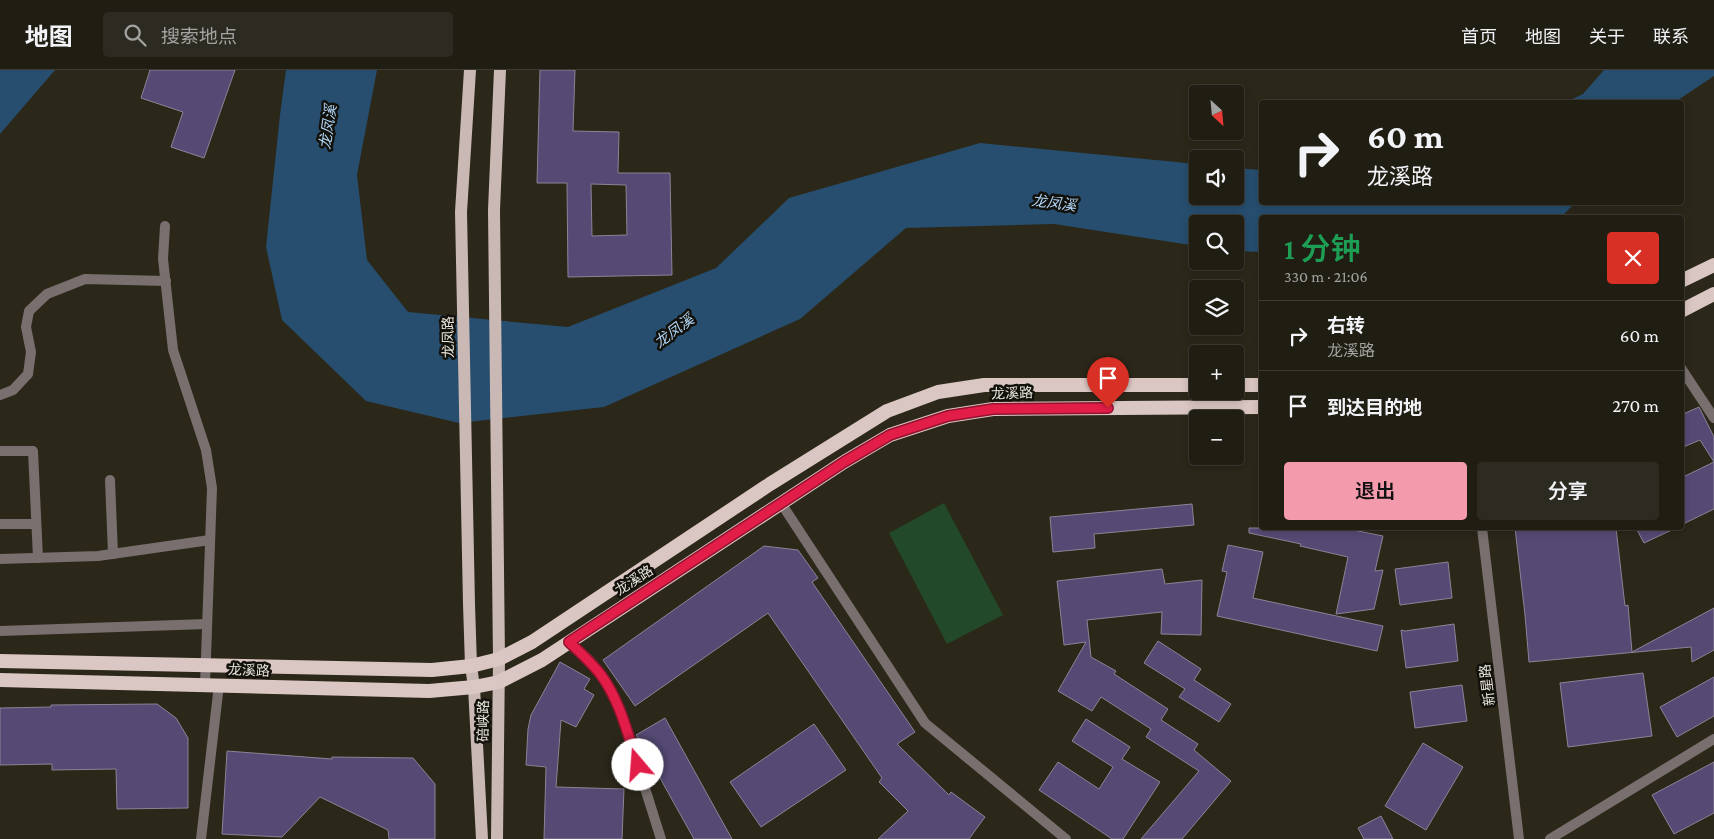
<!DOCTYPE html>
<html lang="zh">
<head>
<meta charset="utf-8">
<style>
  body { margin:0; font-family:"Crimson Pro","Noto Sans SC",serif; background:#2d2a21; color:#f1f3f6; height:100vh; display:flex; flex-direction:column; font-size:19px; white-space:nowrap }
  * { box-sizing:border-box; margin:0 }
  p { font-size:16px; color:#a2a2a0 }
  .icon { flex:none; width:28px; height:28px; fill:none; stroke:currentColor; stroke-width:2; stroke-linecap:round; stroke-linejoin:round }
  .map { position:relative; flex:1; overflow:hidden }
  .drawer { position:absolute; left:1259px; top:145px; width:425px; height:315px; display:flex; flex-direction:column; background:#201d13; border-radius:5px; box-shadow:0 2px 8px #0003,0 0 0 1px #3d3b33 }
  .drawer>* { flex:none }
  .banner { position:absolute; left:1259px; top:30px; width:425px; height:105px; border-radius:5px; box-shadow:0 2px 8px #0003,0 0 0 1px #3d3b33; background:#201d13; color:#f1f3f6; overflow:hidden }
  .needle { width:32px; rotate:154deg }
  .fabs { position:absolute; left:1189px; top:15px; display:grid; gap:10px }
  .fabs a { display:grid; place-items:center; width:55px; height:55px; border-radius:5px; background:#201d13; box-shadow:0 2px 8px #0003,0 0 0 1px #3d3b33; font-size:25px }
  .pin { position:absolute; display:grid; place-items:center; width:42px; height:42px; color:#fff; margin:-51px -21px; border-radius:50% 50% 50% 0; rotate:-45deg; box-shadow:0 0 5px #0007 }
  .pin .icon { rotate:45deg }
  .me { position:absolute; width:55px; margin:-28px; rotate:342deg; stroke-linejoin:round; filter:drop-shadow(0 0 4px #0008) }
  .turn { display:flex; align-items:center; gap:18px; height:105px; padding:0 25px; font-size:22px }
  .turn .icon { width:65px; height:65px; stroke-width:2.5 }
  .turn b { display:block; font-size:35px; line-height:42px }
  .round { display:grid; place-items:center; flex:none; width:52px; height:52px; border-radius:5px; background:#2d2a21 }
  .head { display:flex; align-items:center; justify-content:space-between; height:85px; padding:0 25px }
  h1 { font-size:30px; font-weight:600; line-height:38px; color:#1e9e55 }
  .action { display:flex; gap:10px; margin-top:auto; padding:10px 25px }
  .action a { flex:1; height:58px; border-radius:5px; background:#f39aac; color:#111; font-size:20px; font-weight:600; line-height:58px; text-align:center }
  .action a+a { background:#2d2a21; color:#f1f3f6 }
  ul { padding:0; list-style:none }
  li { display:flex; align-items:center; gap:15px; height:70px; padding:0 25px; border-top:1px solid #3d3b33 }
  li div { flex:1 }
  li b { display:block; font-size:19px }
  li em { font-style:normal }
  header { display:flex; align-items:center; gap:30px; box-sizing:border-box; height:70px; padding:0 25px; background:#201d13; border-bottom:1px solid #3d3b33 }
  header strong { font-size:24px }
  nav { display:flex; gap:28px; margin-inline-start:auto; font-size:18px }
  .search { width:350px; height:45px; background:#2d2a21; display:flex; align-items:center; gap:12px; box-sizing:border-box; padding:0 18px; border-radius:5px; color:#a2a2a0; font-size:19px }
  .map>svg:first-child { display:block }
  .green { fill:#22492a }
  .water { fill:#274e6e }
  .building { fill:#564a75; stroke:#888595; fill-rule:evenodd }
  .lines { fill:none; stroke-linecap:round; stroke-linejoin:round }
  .minor { stroke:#786f6e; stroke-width:10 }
  .tertiary { stroke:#786f6e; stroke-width:10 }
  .primary { stroke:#cab8b5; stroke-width:12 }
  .trunk { stroke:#dac6c3; stroke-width:14 }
  .route-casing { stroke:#92132f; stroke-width:12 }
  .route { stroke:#e11d48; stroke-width:9 }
  .labels { text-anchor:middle; stroke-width:5; stroke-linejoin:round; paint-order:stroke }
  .street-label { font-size:14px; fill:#e8e5dc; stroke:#12100a }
  .water-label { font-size:15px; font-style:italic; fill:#b0d5f6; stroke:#12100a }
</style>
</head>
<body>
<header>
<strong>地图</strong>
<div class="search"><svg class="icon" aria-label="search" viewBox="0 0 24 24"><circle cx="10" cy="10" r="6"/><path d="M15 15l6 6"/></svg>搜索地点</div>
<nav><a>首页</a><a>地图</a><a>关于</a><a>联系</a></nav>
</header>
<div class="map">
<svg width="1714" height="769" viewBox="0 0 1714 769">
  <rect width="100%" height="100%" fill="#2b2719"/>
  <polygon class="green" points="944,433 1003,545 947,574 889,463"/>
  <g class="water">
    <polygon points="0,0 55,0 0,64"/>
    <polygon points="286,0 377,0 357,105 367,190 408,242 568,257 716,198 789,128 980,73 1197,94 1198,126 1235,126 1235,98 1261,100 1261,132 1575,133 1563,145 1553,148 1261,148 1261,182 1235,181 1235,154 1198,154 1197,176 1054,154 906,158 800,249 604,337 459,353 366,331 282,250 266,177 280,45"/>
    <polygon points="1604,0 1714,0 1714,6 1675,32 1566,32 1583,24"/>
  </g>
  <g class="building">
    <polygon points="150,0 235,0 204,88 171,77 183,42 141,28"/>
    <path d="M540,0H575L573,61L619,62L618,103H670L672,205L568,207L567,113H537ZM591,114L626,115L627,165L592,166Z"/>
    <polygon points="1699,337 1714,367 1714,439 1681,455 1681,408 1714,392 1700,370 1681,378 1681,345"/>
    <polygon points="1192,434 1194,455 1094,464 1095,478 1053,482 1050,447"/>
    <polygon points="1249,458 1343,458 1383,466 1375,501 1383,500 1374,539 1336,544 1348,487 1300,476 1301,474 1249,463"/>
    <polygon points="1515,458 1616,458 1625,536 1628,535 1632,582 1714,538 1714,580 1692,592 1691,577 1529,592 1525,545"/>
    <polygon points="1636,458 1676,458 1644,473"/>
    <polygon points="1228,475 1263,482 1253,528 1383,556 1377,581 1217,546 1227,502 1222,501"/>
    <polygon points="764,476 798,480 818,508 812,512 915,662 897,674 949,725 951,722 985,747 969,769 878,769 908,741 879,712 882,708 768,543 635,636 603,590"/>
    <polygon points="1448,492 1452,528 1400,535 1395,499"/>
    <polygon points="1162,499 1165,514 1202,510 1201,565 1161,564 1162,542 1087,550 1091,587 1116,601 1114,604 1168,639 1161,650 1198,674 1194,680 1231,711 1182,769 1141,769 1199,701 1146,667 1151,659 1101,627 1092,641 1058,621 1086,572 1064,575 1057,511"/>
    <polygon points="1454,554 1458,591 1406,598 1401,560 1405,561"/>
    <polygon points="1158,571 1201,599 1194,610 1231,634 1219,652 1179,627 1185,619 1144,593"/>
    <polygon points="560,592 590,609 584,619 594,625 576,657 561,650 556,717 624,719 622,769 544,769 546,697 526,695 528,659 531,645"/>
    <polygon points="1643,603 1652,666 1568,677 1560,613"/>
    <polygon points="1714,607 1714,646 1677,667 1660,637"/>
    <polygon points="1462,615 1467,651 1415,658 1410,622"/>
    <polygon points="157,634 176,648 188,668 188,738 117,739 116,699 52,700 52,694 0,695 0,638 51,637 51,635"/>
    <polygon points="665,648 732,769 694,769 636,665"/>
    <polygon points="1086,649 1130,677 1122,689 1160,712 1123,769 1112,769 1039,720 1058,692 1099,719 1113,697 1072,671"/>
    <polygon points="814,654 846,700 761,757 730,712"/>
    <polygon points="1423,673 1463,697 1426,760 1385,736"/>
    <polygon points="227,681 332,689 332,687 413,688 435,714 435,769 389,769 388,760 320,727 282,767 222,764"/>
    <polygon points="1714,692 1714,743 1674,764 1652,725"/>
    <polygon points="1381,746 1393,769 1364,769 1358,758"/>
  </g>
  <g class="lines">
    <g class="minor">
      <polyline points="165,156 163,189 173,280 206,380 212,418 205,615"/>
      <polyline points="1681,298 1714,348"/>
      <polyline points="0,325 13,320 28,304 31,282 26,257 29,241 47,224 85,209 166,211"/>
      <polyline points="0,381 33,381 38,488"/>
      <polyline points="110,410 113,484"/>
      <polyline points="781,433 925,653 1066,769"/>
      <polyline points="0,454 36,454"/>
      <polyline points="1482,458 1519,769"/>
      <polyline points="0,489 98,486 210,470"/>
      <polyline points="0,561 207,554"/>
      <polyline points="569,572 589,590 603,607 621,642 661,769"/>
      <polyline points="1550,769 1714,669"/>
    </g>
    <polyline class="tertiary" points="201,769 219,615"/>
    <g class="primary">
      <polyline points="470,0 461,142 469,534 471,596 474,617 482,769"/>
      <polyline points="497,769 499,589 494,140 500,0"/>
    </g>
    <g class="trunk">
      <polyline points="1681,211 1714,195"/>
      <polyline points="1681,241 1714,224"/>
      <polyline points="1235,315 1261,315"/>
      <polyline points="0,591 432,600 471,596 499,589 532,572 770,414 887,341 938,322 984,315 1198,315"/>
      <polyline points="0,610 429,621 474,617 499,612 542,590 844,392 890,365 948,346 993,339 1261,337"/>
    </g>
  </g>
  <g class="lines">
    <defs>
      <path id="route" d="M638,695C628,665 620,631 601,605C592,593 581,583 569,572L844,392L890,365L948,346L993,339L1108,338"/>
    </defs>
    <use href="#route" class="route-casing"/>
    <use href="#route" class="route"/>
  </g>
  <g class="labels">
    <g class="street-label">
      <text transform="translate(448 267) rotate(-91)" y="5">龙凤路</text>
      <text transform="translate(1012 323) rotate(-2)" y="5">龙溪路</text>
      <text transform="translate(634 510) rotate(-33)" y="5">龙溪路</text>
      <text transform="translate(249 600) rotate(2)" y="5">龙溪路</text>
      <text transform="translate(1487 615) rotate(-97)" y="5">新星路</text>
      <text transform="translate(483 651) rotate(-89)" y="5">碚峡路</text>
    </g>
    <g class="water-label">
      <text transform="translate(328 57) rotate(-82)" y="5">龙凤溪</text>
      <text transform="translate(1054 133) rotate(7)" y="5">龙凤溪</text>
      <text transform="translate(674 261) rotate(-37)" y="5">龙凤溪</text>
    </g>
  </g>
</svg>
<div class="fabs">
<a><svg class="needle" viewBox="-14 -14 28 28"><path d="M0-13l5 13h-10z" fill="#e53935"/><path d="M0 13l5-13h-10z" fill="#a2a2a0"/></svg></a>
<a><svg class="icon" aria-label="sound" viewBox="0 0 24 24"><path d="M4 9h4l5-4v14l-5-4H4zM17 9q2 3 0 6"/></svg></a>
<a><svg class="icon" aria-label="search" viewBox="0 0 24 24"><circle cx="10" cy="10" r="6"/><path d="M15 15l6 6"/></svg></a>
<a><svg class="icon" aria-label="layers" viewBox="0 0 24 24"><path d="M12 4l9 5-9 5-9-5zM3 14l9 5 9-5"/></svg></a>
<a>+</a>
<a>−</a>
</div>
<div class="pin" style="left:1108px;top:338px;background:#d93025"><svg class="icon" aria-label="arrive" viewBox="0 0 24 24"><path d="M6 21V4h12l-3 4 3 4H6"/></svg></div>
<svg class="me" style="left:638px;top:695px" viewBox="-20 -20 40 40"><circle r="19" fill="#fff"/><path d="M0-13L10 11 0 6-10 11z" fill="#e11d48"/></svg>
<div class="banner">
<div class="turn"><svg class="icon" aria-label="right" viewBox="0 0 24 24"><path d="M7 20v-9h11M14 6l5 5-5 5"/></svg><div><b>60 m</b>龙溪路</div></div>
</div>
<section class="drawer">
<div class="head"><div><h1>1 分钟</h1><p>330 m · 21:06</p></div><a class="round" style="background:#d93025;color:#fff"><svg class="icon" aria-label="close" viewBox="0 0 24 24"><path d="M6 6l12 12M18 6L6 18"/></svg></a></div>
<ul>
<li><svg class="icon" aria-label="right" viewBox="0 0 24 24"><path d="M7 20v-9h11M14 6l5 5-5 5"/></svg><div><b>右转</b><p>龙溪路</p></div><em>60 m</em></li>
<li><svg class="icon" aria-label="arrive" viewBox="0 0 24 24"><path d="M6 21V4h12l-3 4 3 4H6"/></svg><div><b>到达目的地</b></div><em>270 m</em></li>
</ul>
<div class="action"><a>退出</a><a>分享</a></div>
</section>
</div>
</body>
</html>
